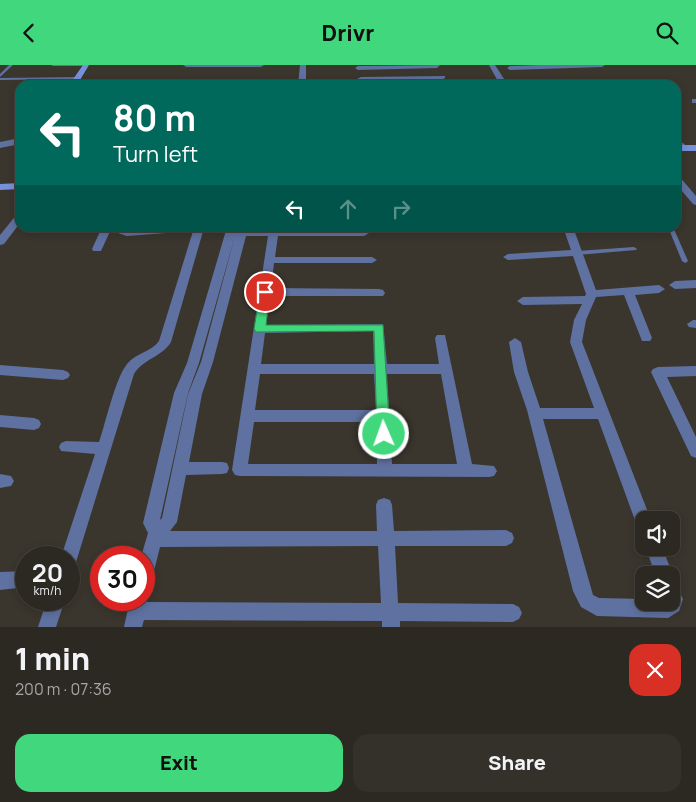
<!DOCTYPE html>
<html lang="en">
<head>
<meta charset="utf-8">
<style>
  body { margin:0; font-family:Manrope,sans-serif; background:#34302a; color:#f1f3f6; height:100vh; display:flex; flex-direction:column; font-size:19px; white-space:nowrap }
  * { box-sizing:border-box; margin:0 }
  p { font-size:16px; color:#a6a6a5 }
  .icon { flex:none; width:28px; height:28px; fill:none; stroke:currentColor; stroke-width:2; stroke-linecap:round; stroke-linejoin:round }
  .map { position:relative; height:562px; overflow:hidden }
  .drawer { display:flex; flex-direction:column; background:#2c2822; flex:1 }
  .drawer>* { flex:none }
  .banner { position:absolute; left:15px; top:15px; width:666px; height:152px; border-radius:15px; box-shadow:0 2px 8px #0003,0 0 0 1px #484440; background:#00695c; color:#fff; overflow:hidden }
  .buttons { position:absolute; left:635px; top:446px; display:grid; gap:10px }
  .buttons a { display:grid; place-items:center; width:45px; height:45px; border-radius:10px; background:#2c2822; box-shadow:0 2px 8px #0003,0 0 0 1px #484440; font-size:25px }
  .speed { position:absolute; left:15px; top:481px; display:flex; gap:10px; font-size:25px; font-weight:700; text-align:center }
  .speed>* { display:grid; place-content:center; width:65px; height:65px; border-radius:50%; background:#2c2822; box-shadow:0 2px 8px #0003,0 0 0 1px #484440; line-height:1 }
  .speed small { font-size:12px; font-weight:400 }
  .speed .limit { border:8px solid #d22; background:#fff; color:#111 }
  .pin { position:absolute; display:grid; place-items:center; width:42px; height:42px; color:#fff; margin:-21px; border:2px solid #fff; border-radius:50%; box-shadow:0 1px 5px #0007 }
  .me { position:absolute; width:55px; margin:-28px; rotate:358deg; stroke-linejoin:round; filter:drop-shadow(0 0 4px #0008) }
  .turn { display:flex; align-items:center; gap:18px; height:105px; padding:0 15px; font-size:22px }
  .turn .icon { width:65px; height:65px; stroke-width:2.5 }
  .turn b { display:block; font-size:35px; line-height:42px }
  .lanes { display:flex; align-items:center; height:48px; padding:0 15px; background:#0003; justify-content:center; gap:25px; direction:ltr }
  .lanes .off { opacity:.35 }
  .round { display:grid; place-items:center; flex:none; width:52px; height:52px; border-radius:15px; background:#34302a }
  .overview { display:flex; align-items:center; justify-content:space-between; height:85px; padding:0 15px }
  h1 { font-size:30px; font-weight:800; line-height:38px }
  .cta { display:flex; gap:10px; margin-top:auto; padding:10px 15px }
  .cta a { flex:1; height:58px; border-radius:15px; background:#41d77c; color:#111; font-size:20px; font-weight:800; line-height:58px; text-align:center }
  .cta a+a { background:#34302a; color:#f1f3f6 }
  header { display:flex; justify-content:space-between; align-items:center; height:65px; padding:0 15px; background:#41d77c; color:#111; font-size:22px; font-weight:800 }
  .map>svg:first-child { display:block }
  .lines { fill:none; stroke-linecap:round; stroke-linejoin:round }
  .lane { fill:#5f71a0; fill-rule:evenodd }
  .street { fill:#5f71a0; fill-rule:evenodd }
  .secondary { fill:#7691db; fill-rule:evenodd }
  .route { fill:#41d77c; stroke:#2a8c51 }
</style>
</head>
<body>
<header><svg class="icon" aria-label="back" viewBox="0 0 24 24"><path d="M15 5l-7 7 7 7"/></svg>Drivr<svg class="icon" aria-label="search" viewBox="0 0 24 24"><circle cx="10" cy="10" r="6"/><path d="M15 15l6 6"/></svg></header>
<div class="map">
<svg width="696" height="562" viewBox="0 0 696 562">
  <rect width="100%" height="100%" fill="#3a362d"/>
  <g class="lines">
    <g class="lane">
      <polygon points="9,0 13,0 0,12 0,9"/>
      <polygon points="51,0 88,0 86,1 53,1"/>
      <polygon points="78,12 78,14 77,14 0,15 0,13"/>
      <polygon points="681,62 682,62 682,64 676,66 676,63"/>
      <polygon points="676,73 688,82 688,84 684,84 676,76"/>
      <polygon points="668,162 673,162 688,196 687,197 685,198 682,196"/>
      <polygon points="634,182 637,184 636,185 577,190 574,188 577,186"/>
    </g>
    <g class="street">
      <polygon points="183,0 264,0 261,2 186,2"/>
      <polygon points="300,0 306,0 306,20 298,20"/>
      <polygon points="440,0 437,3 358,5 355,3 358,1"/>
      <polygon points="489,0 495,0 508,20 500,20"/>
      <polygon points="539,0 605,0 602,2 510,5 507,3 510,1"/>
      <polygon points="445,11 445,13 443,14 361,16 357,14 361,12"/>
      <rect x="692" y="34" width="4" height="4"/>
      <polygon points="20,73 20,79 0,83 0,77"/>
      <polygon points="676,110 679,111 696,131 696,140 693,139 676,119"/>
      <polygon points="20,148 20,158 4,179 0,180 0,170 17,149"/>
      <polygon points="102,162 112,162 101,186 93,186 92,184"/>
      <path d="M117,162H127L128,165L162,162L204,163L171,277C162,292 143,294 134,309L77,494L75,500L69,502V492H61L95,389L61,386L59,382L61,378L66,376L99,377C106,357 115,314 127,299C136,288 151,287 159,276L193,166L127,171L118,168Z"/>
      <path d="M227,162H237L236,165L238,162H248L247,165H269V162H279V165L368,166L369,168L364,171H278L275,192H372L377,195L372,198H274L271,223L379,224L383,225L385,228L383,231H270L266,260L383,259L387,299H439L435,273L437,270H445L472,399L494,401L497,406L494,411L489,412L240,411L235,410L232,405L268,171H246L213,297L202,329L189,397H222L227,398L229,403L227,408L222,409L186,410L177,457L170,466H377L376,440L378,435L384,433L390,435L392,440L394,466L506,465L512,468L514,473L512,478L506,481H395L398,538L513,539L519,542L522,548L519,554L513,557L400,556V562H382V556L144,555L142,562H124L130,535H144V528L147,537L381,538L378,481L160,482L150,522L144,524V492H141L148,468L143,458L174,328L187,298ZM235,171L201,297L188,329L162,453L160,455L188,328L199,298ZM373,266L374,299H261L265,268ZM260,309H374L376,345H255ZM387,309H441L457,399H392ZM254,357H376L377,399H248Z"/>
      <polygon points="563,162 573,162 596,225 659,220 665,224 659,228 635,230 652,273 650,276 642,276 624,230 596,232 586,255 582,277 651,455 644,455 644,465 638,463 636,458 598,354 543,354 593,530 599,533 644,534 644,538 671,538 671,519 677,522 683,534 679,546 668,553 597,551 581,542 573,526 527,345 514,307 509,277 515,273 521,277 528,307 540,343 594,343 570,277 574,255 582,239 523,240 517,236 523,232 585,231 586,229 573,191 508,195 503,192 508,189 571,185"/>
      <polygon points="696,215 696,223 675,224 669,220 675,216"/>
      <polygon points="693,255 696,255 696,263 689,262 687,259"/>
      <polygon points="0,300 63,305 68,307 70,310 68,313 63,315 0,310"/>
      <polygon points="696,301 696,311 667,312 696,372 696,393 691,391 651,307 653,304 658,302"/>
      <polygon points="0,350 34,353 39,355 41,359 39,363 34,365 0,362"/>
      <polygon points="0,409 11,411 14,416 11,421 0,423"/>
      <polygon points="646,482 662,482 673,510 671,513 671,510 655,510"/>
      <polygon points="26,506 26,522 0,525 0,507"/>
      <polygon points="47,535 65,535 56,562 38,562"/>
    </g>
    <g class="secondary">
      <polygon points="83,0 89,0 77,20 69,20"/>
      <rect x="676" y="80" width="20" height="6"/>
      <polygon points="20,118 20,124 0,125 0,119"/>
    </g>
  </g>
  <polygon class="route" points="265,224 270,227 266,260 383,260 390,369 388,373 384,374 379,373 377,369 374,266 256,267 254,264 260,227"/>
</svg>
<div class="buttons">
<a><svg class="icon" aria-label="sound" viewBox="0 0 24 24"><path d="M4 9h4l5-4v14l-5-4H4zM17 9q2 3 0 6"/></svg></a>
<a><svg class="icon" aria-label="layers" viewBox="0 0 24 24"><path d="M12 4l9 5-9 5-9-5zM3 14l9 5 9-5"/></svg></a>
</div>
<div class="speed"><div>20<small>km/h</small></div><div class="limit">30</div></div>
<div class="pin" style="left:265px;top:227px;background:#d93025"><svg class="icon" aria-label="arrive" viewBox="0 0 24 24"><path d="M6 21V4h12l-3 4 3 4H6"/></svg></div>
<svg class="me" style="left:384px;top:369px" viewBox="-20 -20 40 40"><circle r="17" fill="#41d77c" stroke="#fff" stroke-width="3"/><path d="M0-11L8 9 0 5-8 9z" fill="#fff"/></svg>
<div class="banner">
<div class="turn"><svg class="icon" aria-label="left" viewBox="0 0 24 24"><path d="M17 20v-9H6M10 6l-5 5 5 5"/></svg><div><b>80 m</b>Turn left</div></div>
<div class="lanes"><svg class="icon" aria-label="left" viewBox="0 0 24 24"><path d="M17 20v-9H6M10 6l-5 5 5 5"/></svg><svg class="icon off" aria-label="ahead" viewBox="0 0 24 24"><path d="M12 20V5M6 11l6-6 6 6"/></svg><svg class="icon off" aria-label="right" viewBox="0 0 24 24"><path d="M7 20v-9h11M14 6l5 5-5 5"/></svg></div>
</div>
</div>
<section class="drawer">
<div class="overview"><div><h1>1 min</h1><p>200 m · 07:36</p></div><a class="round" style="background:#d93025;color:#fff"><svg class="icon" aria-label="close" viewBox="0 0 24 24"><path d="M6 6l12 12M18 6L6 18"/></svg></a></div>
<div class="cta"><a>Exit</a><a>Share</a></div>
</section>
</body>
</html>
